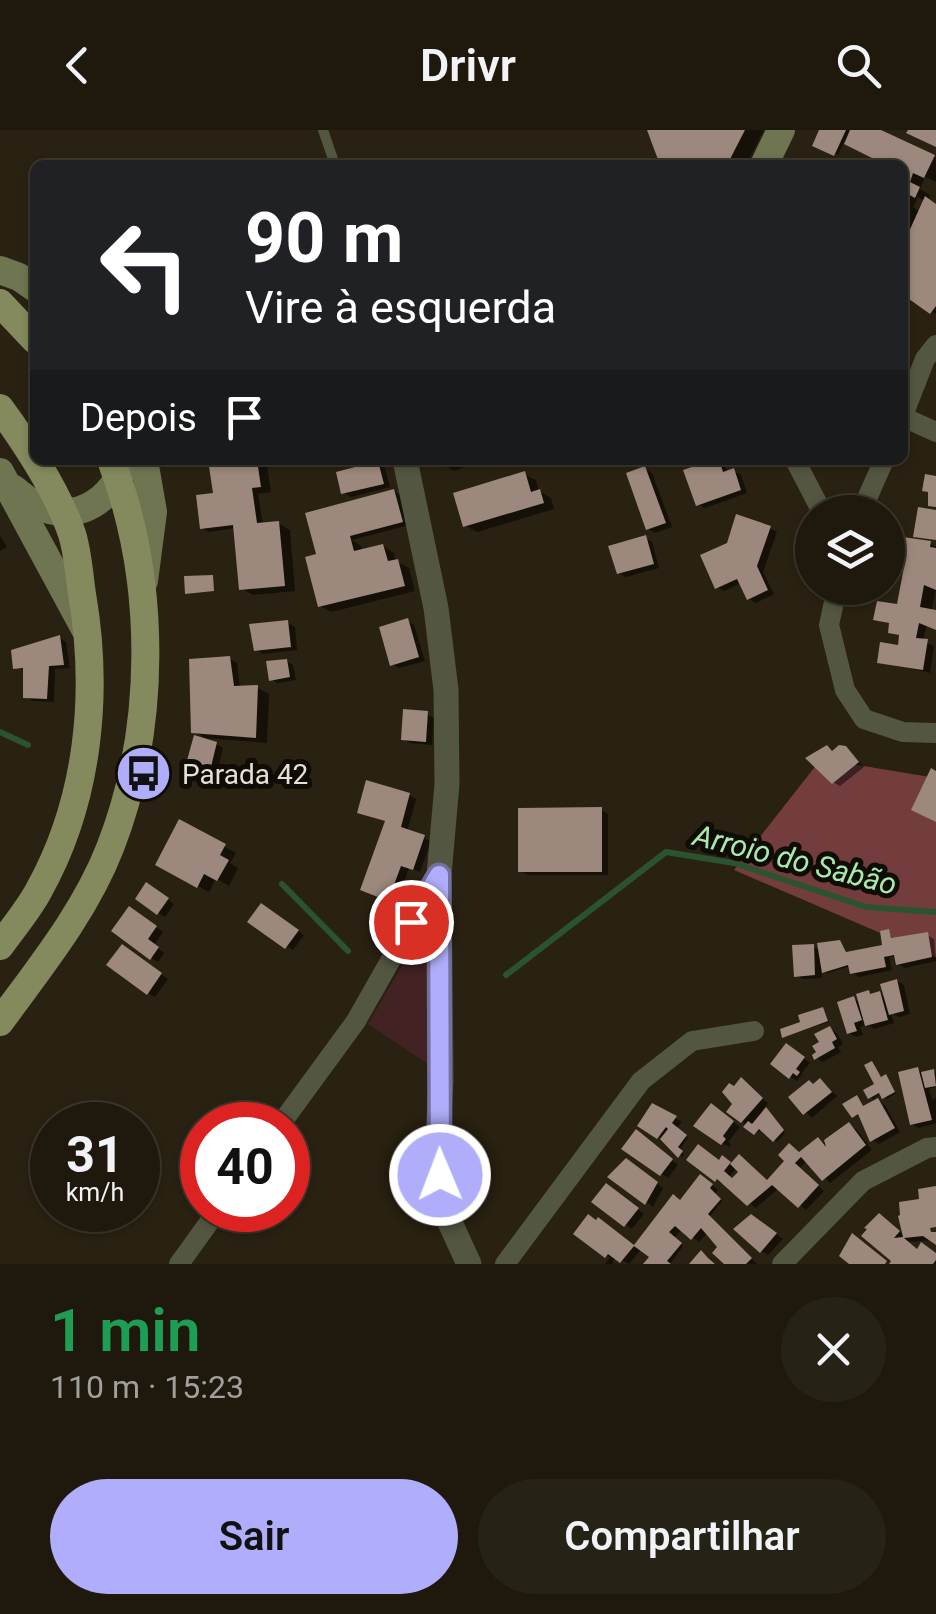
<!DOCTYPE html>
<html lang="pt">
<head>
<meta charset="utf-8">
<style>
  body { margin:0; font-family:Roboto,sans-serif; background:#272216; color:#f1f3f6; height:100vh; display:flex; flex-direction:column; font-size:38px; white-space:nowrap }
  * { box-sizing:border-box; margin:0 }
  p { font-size:32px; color:#a1a09d }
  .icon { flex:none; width:55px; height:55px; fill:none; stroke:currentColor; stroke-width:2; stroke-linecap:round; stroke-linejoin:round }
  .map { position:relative; height:1134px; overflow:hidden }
  .side { display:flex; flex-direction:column; background:#1f190d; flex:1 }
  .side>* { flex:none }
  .banner { position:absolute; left:30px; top:30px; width:878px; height:305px; border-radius:15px; box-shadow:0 2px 8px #0004,0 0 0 2px #3c382e; background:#202124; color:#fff; overflow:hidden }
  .buttons { position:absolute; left:795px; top:365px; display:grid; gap:20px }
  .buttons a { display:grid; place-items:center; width:110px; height:110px; border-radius:50%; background:#1f190d; box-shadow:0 2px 8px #0004,0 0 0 2px #3c382e; font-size:50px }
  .speed { position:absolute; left:30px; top:972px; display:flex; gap:20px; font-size:50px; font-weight:700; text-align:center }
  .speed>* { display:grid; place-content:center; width:130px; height:130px; border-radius:50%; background:#1f190d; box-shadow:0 2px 8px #0004,0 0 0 2px #3c382e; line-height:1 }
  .speed small { font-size:25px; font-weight:400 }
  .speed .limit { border:15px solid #d22; background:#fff; color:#111 }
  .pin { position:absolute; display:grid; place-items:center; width:85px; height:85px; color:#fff; margin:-42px; border:5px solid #fff; border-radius:50%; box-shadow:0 2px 10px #0007 }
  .me { position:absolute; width:110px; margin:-55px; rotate:359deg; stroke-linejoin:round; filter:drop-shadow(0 0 8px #0008) }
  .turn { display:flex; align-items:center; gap:35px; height:210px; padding:0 50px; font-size:45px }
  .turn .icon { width:130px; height:130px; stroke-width:2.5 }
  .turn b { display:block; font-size:70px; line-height:85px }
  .then { display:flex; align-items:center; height:95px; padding:0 50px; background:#0003; gap:20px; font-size:38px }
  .round { display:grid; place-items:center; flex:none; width:105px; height:105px; border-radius:52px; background:#272216 }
  .summary { display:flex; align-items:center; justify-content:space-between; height:170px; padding:0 50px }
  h1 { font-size:60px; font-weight:600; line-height:75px; color:#1e9e55 }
  .action { display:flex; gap:20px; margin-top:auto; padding:20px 50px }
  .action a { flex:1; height:115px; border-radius:60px; background:#b0aefa; color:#111; font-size:40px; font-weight:600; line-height:115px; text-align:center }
  .action a+a { background:#272216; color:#f1f3f6 }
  header { display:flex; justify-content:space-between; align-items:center; height:130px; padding:0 50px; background:#1f190d; font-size:45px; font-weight:600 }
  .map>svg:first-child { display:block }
  .green { fill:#422223 }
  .forest { fill:#733d3e }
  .shadow { fill:#0007; fill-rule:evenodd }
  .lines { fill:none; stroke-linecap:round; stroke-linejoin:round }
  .stream { stroke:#2b532f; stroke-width:6 }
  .building { fill:#9c887c }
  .service { stroke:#535641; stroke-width:10 }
  .minor { stroke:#535641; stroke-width:20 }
  .tertiary { stroke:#535641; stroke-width:25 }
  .secondary { stroke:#6f7451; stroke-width:28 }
  .primary { stroke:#848a5d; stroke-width:28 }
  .route-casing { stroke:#7271a2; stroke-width:25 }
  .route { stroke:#b0aefa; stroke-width:18 }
  .labels { text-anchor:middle; stroke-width:10; stroke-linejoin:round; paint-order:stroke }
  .poi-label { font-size:28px; fill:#e6e0d6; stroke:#0f0b05; text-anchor:start }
  .water-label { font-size:30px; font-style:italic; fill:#a8e9ac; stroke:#0f0b05 }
</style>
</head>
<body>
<header><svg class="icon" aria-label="back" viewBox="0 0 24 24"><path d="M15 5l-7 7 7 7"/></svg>Drivr<svg class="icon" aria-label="search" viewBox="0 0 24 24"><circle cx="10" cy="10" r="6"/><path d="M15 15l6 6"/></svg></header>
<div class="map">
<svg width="936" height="1134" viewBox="0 0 936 1134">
  <rect width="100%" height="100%" fill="#292111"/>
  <polygon class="green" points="429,801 433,809 428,934 368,894 421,803"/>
  <polygon class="forest" points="821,629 936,648 936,827 734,740"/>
  <g class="shadow">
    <polygon points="650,0 764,0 746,35 662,35"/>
    <path d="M822,0H875L936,28V52L925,47L920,59L930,65L928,71L936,75V184L902,161V35H894L844,12L838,25L815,15ZM918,67L925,71L920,82L913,77Z"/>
    <polygon points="211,330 266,330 271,362 258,364 263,395 278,393 290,400 295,461 253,465 242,459 236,398 209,402 202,398 216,365"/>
    <polygon points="333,330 369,330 341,337"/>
    <polygon points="445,330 467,330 469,335 454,341 447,337"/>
    <polygon points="675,330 701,330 683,337"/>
    <polygon points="718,330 725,335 728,343 733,341 741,345 747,363 705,378 698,374"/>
    <polygon points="378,334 385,338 390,357 351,367 343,362"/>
    <polygon points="645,339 652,343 672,397 655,403 648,399"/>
    <polygon points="524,344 536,350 539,361 551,368 554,379 477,402 466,396"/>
    <polygon points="394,361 401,366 409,395 352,410 361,416 362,422 383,416 394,423 396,431 409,438 415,461 331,482 320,476 319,426"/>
    <polygon points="770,398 777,402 763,442 774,464 756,473 749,469 741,453 724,461 717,457"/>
    <polygon points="0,406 7,417 0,421"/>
    <polygon points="645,408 652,412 659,438 626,447 619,443"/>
    <polygon points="929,413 936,417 936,459 931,481 936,482 936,500 927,495 923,511 934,516 930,543 880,531 900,518 902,507 890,502 891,494 876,489 910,478"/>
    <polygon points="407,491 414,495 425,531 399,538 392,534"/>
    <polygon points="288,493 295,497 297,520 263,524 256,520"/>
    <polygon points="60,508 66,512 70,538 55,539 54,572 33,571 26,567 26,541 15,537"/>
    <polygon points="230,529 237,533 240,558 258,558 269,564 267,613 205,608 193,601"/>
    <polygon points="286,531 293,535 296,550 278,553 271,549"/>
    <polygon points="427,584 434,588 432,615 410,613 403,609"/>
    <polygon points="216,614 223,618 217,643 189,633"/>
    <polygon points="827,618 835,622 845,619 864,637 840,656 833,652"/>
    <polygon points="150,630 157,633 155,643 160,646 156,661 145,658"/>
    <polygon points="409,665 416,669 407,702 431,711 420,742 409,738 396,773 370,763 387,692 359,682"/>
    <polygon points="601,680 608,684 608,745 528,745 521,741"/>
    <polygon points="180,692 236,723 230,733 238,738 229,756 216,748 209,762 158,734"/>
    <polygon points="154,760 174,774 165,787 158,783"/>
    <polygon points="268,780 304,805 293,820 286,816"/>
    <polygon points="137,784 163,802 154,815 164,823 158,832 151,828"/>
    <polygon points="889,802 893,811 927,805 934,809 936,831 905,838 898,834 897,826 889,827 892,840 859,847 852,842 851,836 827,843 821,840 822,848 803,849 796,845 813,817 821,821 840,812 848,824 882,818"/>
    <polygon points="130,821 168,849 155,867 148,863"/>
    <polygon points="897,851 904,855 910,884 899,887 891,883 894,893 874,899 867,894 860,897 863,905 856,907 849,903 854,869 859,872 879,864 887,868"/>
    <polygon points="823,880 829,892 784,906 803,893"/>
    <polygon points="830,899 837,903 843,914 838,917 841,922 823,932 816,928"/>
    <polygon points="794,920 810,933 801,944 806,948 801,945 797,951 790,947"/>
    <polygon points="918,940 926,944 936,942 936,957 929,959 932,970 936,968 936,993 919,998 912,994"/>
    <polygon points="882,949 888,949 896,963 887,969 882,963 874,968 885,975 900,1002 879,1014 872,1010 860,983 853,986 857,968 864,978 878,971 870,967"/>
    <polygon points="742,950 768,973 764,979 785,1003 777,1012 762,999 756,1003 729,981 735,974 735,959"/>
    <polygon points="820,951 837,966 812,988 792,968"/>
    <polygon points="653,976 682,992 676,999 688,1008 679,1020 684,1024 682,1027 664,1010 641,995"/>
    <polygon points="718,980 740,997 728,1012 731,1014 729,1017 722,1013"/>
    <path d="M849,995L856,999L872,1020L830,1053L808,1030L800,1038L824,1061L806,1080L779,1058L756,1078L689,1029L720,1032L723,1028L769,1052L818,1010L824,1013ZM737,1037L741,1041L734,1050L730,1046Z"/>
    <polygon points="643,1007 678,1035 668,1048 662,1044"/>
    <polygon points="633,1035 663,1058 653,1077 611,1046"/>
    <polygon points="707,1051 718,1060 714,1065 722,1071 710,1086 757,1134 727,1134 721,1117 708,1102 699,1112 682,1099 674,1108 683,1116 670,1134 646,1134 652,1127 642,1118 629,1134 616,1127 612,1132 614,1134 605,1134 610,1128 576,1103 606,1094 635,1118 674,1068 682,1072"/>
    <polygon points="936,1058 936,1095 928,1096 928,1104 936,1105 936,1110 907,1112 919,1121 936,1125 936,1134 892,1134 886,1090 905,1106 922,1071"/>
    <polygon points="614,1060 644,1084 632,1099 595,1072"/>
    <polygon points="759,1091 783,1109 768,1125 761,1121"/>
  </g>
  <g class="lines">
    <g class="stream">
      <polyline points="0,602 28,615"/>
      <polyline points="282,754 348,821"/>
      <polyline points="506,845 666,722 734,733 866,777 936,782"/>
    </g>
  </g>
  <g class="building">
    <polygon points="647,0 745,0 727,35 660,35"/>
    <polygon points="819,0 846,0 834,26 812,16"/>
    <polygon points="850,0 881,0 935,25 924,48 913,43 910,52 920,57 915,68 906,63 902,70 902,35 886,35 844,14"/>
    <polygon points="908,0 936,0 936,17 906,3"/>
    <polygon points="925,66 936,74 936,176 930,184 902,164 902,104 907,106"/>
    <polygon points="208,330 257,330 261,357 252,358 257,393 279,391 285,456 239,460 233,395 200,399 196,365 213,363"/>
    <polygon points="712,330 719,330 723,342 734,338 741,360 696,376 683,340"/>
    <polygon points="378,331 384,354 341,364 336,342"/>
    <polygon points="645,336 666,393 646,400 626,343"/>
    <polygon points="525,341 531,362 540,359 544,373 463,397 453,363"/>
    <polygon points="925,344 936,346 936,377 928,376 928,362 922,361"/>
    <polygon points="394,359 403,392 350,406 354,421 383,414 388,431 398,429 405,456 318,477 305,427 316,424 305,383"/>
    <polygon points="918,377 936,380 936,410 913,407"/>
    <polygon points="736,384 771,396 757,436 768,460 747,470 737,449 715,459 700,425 727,413"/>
    <polygon points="646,405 654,434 617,444 608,416"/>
    <polygon points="903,407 931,411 930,417 936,418 936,460 924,455 920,477 936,480 936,500 919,493 916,508 928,509 923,540 877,533 880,512 898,515 899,505 888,503 889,493 873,490 877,471 897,474 904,437 898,436 899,428 895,425"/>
    <polygon points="213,445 214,461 185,464 184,446"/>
    <polygon points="408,488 419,527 390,536 379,497"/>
    <polygon points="288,490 291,517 254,521 249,494"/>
    <polygon points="60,505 64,535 49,536 47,569 23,568 23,538 13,539 11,520"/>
    <polygon points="230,526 234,556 258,555 256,608 191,603 189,529"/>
    <polygon points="287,529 290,547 269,551 266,531"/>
    <polygon points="403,579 428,581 426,612 401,610"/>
    <polygon points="194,605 217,612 210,641 186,634"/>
    <polygon points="827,615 832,621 839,615 846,616 859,632 832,654 805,628"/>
    <polygon points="148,627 156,629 153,640 159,642 154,662 140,658"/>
    <polygon points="931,638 936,641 936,692 911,680"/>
    <polygon points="366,650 410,663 401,697 425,705 413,740 401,736 388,771 360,760 385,691 357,683"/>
    <polygon points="602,677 602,742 518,742 518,678"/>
    <polygon points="179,689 226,714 220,725 229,730 217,751 204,744 197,758 155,735"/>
    <polygon points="146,752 169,768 157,785 135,769"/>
    <polygon points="261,773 299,800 285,819 247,792"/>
    <polygon points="129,776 157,796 148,809 159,817 150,830 111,801"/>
    <polygon points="889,799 891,808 928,802 932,827 896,835 894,825 884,827 886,837 850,844 848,835 822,843 817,813 840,810 846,822 882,815 880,801"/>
    <polygon points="122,814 162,843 147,865 106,835"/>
    <polygon points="814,814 815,845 794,847 792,815"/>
    <polygon points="897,849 904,881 889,885 880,854"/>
    <polygon points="869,860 870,864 880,861 888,890 865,896 856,864"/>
    <polygon points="854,866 862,890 854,893 857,901 847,904 837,872"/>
    <polygon points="823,877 828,891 782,908 780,899 800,892 798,885"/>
    <polygon points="830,896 837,909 832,912 835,918 814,930 812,925 816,922 812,916 819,912 814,904"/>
    <polygon points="786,913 805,927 796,939 800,942 797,946 793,943 789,949 770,934"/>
    <polygon points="872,931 881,947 886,944 895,962 882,969 879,963 868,969 863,960 874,954 864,935"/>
    <polygon points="918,937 932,990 910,995 898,942"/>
    <polygon points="934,939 936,956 925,958 921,942"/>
    <polygon points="741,947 763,968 741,993 726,982 732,974 722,962 729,953 734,956"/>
    <polygon points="820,948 832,962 803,985 788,967 809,950 813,954"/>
    <polygon points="857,965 863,976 878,968 895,998 870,1012 858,984 852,988 842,974"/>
    <polygon points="652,973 677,986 672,993 687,1005 678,1017 683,1021 678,1028 660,1009 668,999 666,997 657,1009 637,996"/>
    <polygon points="711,973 734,991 723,1006 726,1009 721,1015 693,996"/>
    <polygon points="766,977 784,1000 773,1012 759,999 754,1005 743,997 748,991 752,994"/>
    <polygon points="849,992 866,1015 822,1051 801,1027 795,1033 819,1055 798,1078 772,1055 747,1076 717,1049 715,1052 686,1030 698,1014 719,1030 722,1025 731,1032 724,1041 732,1048 738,1042 730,1034 739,1024 767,1050 784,1031 778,1025 789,1013 799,1022 818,1007 826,1017 824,1010"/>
    <polygon points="636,999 673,1029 660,1046 621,1019"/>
    <polygon points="626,1028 658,1052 645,1075 607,1047"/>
    <polygon points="700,1044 713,1054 710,1058 721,1069 708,1084 752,1128 746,1134 724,1134 712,1123 717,1117 701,1098 691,1110 675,1096 669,1102 682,1113 667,1131 671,1134 643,1134 649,1127 634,1116 620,1133 608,1124 605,1128 573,1104 588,1084 596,1090 598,1087 634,1115 673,1064 680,1070"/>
    <polygon points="606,1053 639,1078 624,1097 591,1072"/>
    <polygon points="936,1056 936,1097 930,1098 931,1102 936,1102 936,1115 923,1106 904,1108 917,1119 921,1112 936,1123 936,1130 933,1134 889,1134 891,1131 861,1106 867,1099 864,1098 879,1083 900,1101 894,1108 903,1107 898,1086 900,1085 899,1072 919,1069 918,1059"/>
    <polygon points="751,1084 777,1103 760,1123 733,1099"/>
    <polygon points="852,1103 887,1131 885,1134 849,1134 839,1126"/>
    <polygon points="701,1120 708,1128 715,1134 689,1134"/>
  </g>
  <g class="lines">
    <polyline class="service" points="323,0 335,35"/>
    <g class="minor">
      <polyline points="903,287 936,302"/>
      <polyline points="902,288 925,229 936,215"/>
      <polyline points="795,330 822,382"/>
      <polyline points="861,382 884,330"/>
      <polyline points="837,458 829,495 845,560 864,589 903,602 936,603"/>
      <polyline points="280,995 356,891 439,745"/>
      <polyline points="179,1134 218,1080"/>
      <polyline points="505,1134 641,951 692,911 754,901"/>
      <polyline points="782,1134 863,1051 927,1018 936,1017"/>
    </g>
    <polyline class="tertiary" points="405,330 436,478 446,560 447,654 439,745 441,950 438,1009 447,1086 469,1134"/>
    <g class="secondary">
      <polyline points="764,35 781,0"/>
      <polyline points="0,140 19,147 35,158"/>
      <polyline points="144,330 153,382 144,451"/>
      <polyline points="0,342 85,499"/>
      <path d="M14,359C61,400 104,384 128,330"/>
    </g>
    <g class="primary">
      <polyline points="0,173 35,210"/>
      <path d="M0,278C27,315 57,360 72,404C78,423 79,444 82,464C99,563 89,670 39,760C29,779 13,798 0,816"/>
      <path d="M0,892C40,837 85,782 110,718C157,598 157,451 111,330"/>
    </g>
  </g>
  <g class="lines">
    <defs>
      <polyline id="route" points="411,792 439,745 440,1045"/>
    </defs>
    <use href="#route" class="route-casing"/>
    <use href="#route" class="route"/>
  </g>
  <defs>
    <symbol id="bus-disc" viewBox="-11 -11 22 22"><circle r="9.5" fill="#b0aefa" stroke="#0f0b05"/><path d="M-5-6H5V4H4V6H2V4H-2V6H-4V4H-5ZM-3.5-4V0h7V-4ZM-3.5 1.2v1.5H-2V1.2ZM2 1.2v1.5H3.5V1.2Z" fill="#111"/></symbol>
  </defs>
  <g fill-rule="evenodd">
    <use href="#bus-disc" x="112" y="612" width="63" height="63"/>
  </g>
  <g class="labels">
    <g class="poi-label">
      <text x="182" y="654">Parada 42</text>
    </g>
    <g class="water-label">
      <text transform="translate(795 730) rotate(14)" y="10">Arroio do Sabão</text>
    </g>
  </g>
</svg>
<div class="buttons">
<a><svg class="icon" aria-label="layers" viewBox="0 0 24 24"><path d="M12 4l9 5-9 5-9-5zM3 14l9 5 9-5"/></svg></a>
</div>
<div class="speed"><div>31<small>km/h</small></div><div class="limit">40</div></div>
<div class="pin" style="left:411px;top:792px;background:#d93025"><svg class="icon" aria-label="arrive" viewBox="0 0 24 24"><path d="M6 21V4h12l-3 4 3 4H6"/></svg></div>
<svg class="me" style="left:440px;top:1045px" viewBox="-20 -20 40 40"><circle r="17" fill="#b0aefa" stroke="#fff" stroke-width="3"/><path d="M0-11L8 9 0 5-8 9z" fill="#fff"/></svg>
<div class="banner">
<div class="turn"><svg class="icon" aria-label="left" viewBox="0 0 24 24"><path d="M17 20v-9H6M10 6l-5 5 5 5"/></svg><div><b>90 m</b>Vire à esquerda</div></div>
<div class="then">Depois<svg class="icon" aria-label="arrive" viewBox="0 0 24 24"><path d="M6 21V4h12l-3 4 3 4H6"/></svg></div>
</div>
</div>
<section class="side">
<div class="summary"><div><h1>1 min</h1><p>110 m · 15:23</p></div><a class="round"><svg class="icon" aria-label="close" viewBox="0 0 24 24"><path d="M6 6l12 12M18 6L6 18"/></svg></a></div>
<div class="action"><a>Sair</a><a>Compartilhar</a></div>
</section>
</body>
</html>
